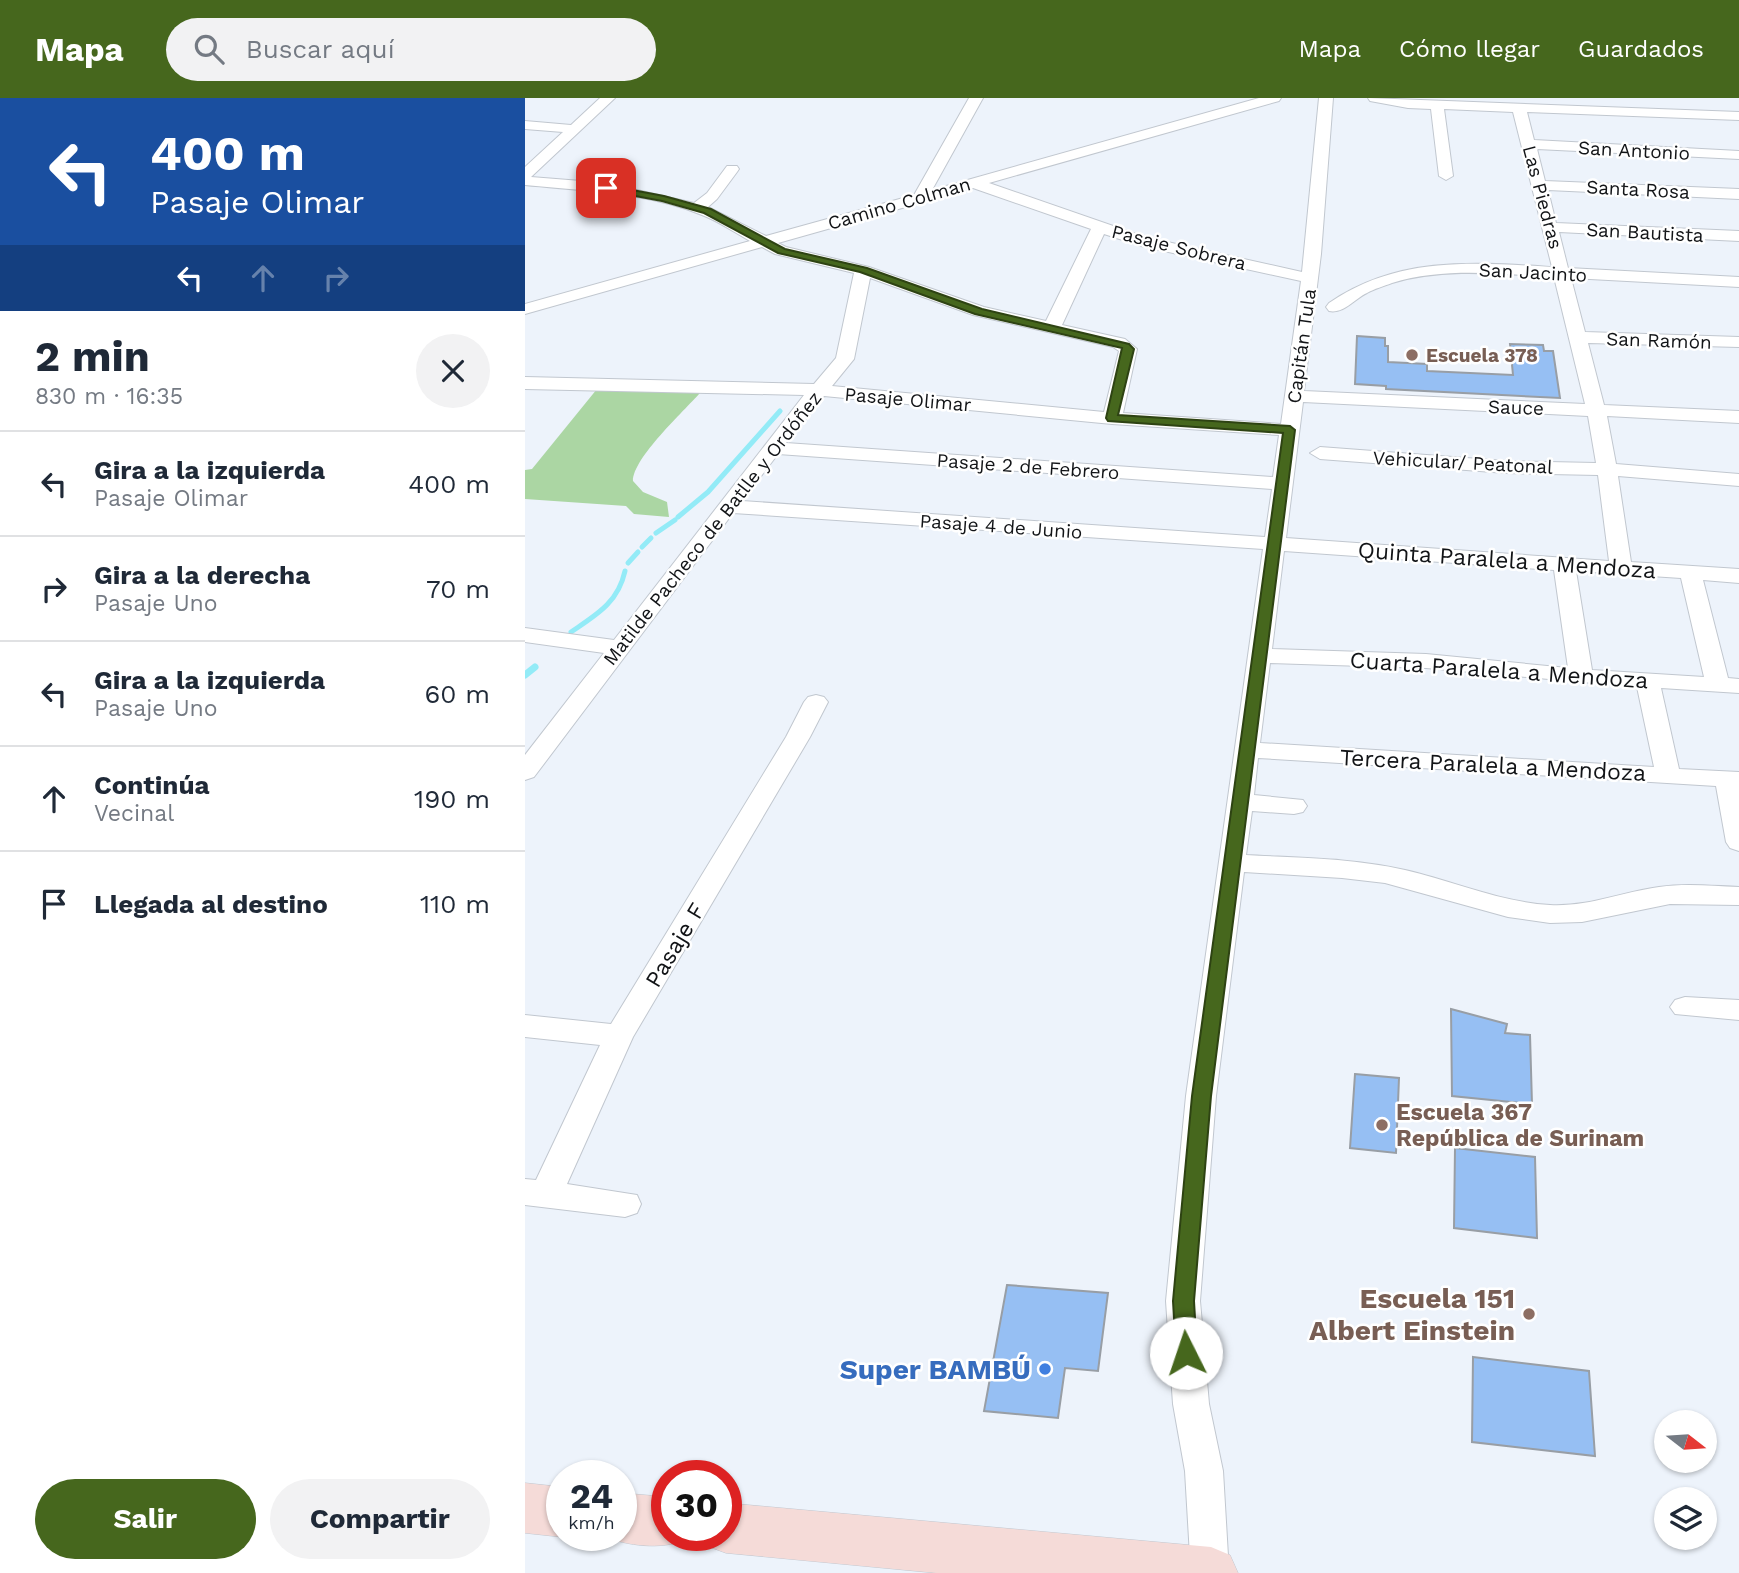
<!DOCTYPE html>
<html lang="es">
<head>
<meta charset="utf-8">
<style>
  body { margin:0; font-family:"Work Sans",sans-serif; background:#f2f2f3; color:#1f2937; height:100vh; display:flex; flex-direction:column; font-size:26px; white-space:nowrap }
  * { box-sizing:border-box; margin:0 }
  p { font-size:23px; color:#747a83 }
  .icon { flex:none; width:38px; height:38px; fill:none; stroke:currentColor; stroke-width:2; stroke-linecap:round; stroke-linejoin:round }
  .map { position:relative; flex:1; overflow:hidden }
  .panel { display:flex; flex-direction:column; background:#fff; width:525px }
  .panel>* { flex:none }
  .banner { background:#1a4fa0; color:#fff; overflow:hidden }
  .needle { width:46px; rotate:107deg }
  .controls { position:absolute; left:1129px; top:1312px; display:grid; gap:14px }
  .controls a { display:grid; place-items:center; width:63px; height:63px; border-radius:50%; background:#fff; box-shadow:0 2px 5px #0004; font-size:35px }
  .speed { position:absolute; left:21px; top:1362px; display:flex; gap:14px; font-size:35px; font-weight:700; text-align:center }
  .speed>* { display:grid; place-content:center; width:91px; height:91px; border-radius:50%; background:#fff; box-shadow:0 2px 5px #0004; line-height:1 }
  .speed small { font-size:18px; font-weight:400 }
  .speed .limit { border:10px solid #d22; background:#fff; color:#111 }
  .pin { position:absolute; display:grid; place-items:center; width:60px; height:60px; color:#fff; margin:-30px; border-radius:14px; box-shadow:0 4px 10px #0006 }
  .me { position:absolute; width:77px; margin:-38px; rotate:356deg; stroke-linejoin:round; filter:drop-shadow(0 0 5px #0008) }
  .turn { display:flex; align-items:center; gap:24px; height:147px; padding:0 35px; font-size:32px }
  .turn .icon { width:91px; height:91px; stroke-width:2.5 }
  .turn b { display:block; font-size:49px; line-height:60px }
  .lanes { display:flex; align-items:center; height:66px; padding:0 35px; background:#0003; justify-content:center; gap:35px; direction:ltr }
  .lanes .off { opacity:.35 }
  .round { display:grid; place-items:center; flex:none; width:74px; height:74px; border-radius:37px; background:#f2f2f3 }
  .overview { display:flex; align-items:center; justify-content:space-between; height:119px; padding:0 35px }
  h1 { font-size:42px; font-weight:700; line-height:52px }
  .cta { display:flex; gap:14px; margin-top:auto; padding:14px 35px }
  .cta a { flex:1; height:80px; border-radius:42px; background:#46671d; color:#fff; font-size:28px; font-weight:700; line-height:80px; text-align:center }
  .cta a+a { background:#f2f2f3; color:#1f2937 }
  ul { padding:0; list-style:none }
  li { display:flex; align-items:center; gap:21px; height:105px; padding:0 35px; border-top:2px solid #e0e1e3 }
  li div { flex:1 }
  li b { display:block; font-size:26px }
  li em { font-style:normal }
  header { display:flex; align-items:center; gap:42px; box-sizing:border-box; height:98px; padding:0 35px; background:#46671d; color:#fff }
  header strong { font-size:33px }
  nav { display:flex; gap:38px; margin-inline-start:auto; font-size:24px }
  .search { width:490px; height:63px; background:#f2f2f3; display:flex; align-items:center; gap:18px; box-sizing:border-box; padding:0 24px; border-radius:38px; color:#747a83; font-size:26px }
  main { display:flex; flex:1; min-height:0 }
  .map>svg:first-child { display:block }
  .green { fill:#abd6a3 }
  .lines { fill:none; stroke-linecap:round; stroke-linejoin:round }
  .stream-far1 { stroke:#93ebf7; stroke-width:5 }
  .stream { stroke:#93ebf7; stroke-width:7 }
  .building { fill:#96bff3; stroke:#989ea5; stroke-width:2 }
  .street-casing { stroke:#c1c7cf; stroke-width:2 }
  .secondary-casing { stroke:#c1c7cf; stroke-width:1 }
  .street { fill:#fff; fill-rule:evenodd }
  .secondary { fill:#f5dbd8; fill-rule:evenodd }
  .route { fill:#46671d; stroke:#2e4313; stroke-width:2 }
  .education-dot { fill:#8d6e63; stroke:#fff; stroke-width:2.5 }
  .shop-dot { fill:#3f7fe0; stroke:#fff; stroke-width:2.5 }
  .labels { text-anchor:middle; stroke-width:5; stroke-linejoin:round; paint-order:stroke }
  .far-street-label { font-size:19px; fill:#121417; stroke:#fff }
  .far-education-label { font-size:19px; font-weight:bold; fill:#785e54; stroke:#fff; text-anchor:start }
  .street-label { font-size:23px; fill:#121417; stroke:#fff }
  .education-label { font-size:23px; font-weight:bold; fill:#785e54; stroke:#fff; text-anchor:start }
  .near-education-label { font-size:28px; font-weight:bold; fill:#785e54; stroke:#fff; text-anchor:end }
  .near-shop-label { font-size:28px; font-weight:bold; fill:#366cbe; stroke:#fff; text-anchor:end }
</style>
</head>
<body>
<header>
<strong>Mapa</strong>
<div class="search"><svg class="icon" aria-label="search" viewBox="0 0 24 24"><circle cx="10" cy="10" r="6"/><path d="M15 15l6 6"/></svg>Buscar aquí</div>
<nav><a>Mapa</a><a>Cómo llegar</a><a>Guardados</a></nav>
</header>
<main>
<section class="panel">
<div class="banner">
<div class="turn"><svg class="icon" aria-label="left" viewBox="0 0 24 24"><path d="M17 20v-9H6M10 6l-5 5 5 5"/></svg><div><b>400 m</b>Pasaje Olimar</div></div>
<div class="lanes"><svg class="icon" aria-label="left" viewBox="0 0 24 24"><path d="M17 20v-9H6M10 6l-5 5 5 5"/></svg><svg class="icon off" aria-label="ahead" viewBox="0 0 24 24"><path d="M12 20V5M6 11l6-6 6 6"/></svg><svg class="icon off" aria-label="right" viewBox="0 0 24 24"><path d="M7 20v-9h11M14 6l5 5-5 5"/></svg></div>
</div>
<div class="overview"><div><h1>2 min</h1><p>830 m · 16:35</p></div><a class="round"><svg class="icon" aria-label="close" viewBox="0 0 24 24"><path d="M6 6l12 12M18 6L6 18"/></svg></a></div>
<ul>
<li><svg class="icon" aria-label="left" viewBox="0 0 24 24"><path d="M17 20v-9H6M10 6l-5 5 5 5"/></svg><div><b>Gira a la izquierda</b><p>Pasaje Olimar</p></div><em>400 m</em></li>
<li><svg class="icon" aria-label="right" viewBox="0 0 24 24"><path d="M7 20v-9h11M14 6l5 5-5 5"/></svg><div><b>Gira a la derecha</b><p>Pasaje Uno</p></div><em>70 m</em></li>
<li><svg class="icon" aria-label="left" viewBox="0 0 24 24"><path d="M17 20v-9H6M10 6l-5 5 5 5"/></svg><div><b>Gira a la izquierda</b><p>Pasaje Uno</p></div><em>60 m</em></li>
<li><svg class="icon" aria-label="ahead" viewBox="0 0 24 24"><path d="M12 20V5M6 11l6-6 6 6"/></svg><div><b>Continúa</b><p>Vecinal</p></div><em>190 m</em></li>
<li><svg class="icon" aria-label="arrive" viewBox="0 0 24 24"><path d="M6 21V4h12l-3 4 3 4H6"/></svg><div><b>Llegada al destino</b></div><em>110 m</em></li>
</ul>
<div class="cta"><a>Salir</a><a>Compartir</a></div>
</section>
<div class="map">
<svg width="1214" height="1475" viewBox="0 0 1214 1475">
  <rect width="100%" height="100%" fill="#edf3fb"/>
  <path class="green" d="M72,291L175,295C159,313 108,360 108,383L118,394L142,404L144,419L109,416L101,408L0,401V372L7,371Z"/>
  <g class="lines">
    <g class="stream-far1">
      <polyline points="153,419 183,394 255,313"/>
      <polyline points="131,435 150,422"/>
      <polyline points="117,449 126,440"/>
      <polyline points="103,465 113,454"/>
      <path d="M46,534C71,517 93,505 100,473"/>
    </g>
    <polyline class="stream" points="0,577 10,569"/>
  </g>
  <g class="building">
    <polygon points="832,238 860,240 860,248 863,248 863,264 902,266 902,273 988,277 985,246 1018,247 1019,253 1028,253 1035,300 861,291 861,288 830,286"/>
    <polygon points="926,911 982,926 980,935 1005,937 1007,1006 927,998"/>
    <polygon points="830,976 874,980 871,1055 825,1050"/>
    <polygon points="930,1050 1010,1059 1012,1140 929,1130"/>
    <polygon points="482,1187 583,1195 573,1273 540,1270 533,1320 459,1313"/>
    <polygon points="948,1259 1064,1273 1070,1358 947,1344"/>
  </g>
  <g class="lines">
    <defs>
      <g id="street">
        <path d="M75,0H90L6,79L81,85L169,105L182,95L202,68H212L214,71L212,74L192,101L183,109L241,138L389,97L444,0H458L407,92L734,0H756L754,3L464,85L620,139L777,174L794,0H808L796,156L779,293L1060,306L1029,179C977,176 918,169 867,185C859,188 849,191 842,195C829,201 819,216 804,213L801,209L804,205C872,158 947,164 1027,169L988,14L919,11L928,78L921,82L914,78L906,11L883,10L845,3L843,0L1214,14V22L1002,14L1009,42L1214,53V61L1012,51L1020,83L1214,91V101L1023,92L1031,125L1214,133V143L1034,134L1043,170L1214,179V189L1046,180L1060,234L1214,239V249L1063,245L1079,307L1214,313V325L1082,318L1091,366L1214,376V388L1093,378L1106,464L1214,471V485L1178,482L1203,580L1214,581V595L1136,590L1154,671L1214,674V753L1205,750L1201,744L1191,688L733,660L729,697L778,702L782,708L778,714L769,716L727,713L721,757C774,760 828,760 880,772C928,783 975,804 1025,807C1063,809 1097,794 1134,789C1161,785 1187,788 1214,789V807L1145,806L1057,824L1025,825L983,819L860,785L817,780L719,774L691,998L675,1203L684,1306L698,1373L704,1475H666L660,1373L648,1306L641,1203L661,998L738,451L208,415L9,679L0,682V657L79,555L0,544V530L89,542L279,297L0,291V279L289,286L311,260L329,175L250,156L237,149L0,216V206L225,143C209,134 193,123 177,117C123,94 58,93 0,87V69L38,34L0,31V23L46,27ZM448,90L566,131L521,223L459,209L344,169L261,149L253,145ZM579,136L616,148L776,183L756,326L598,315L612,251L600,241L537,227ZM345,180L448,217L588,249L594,253L579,314L307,288L329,261ZM299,298L587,326L754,337L748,379L261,345ZM778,304L1063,318L1071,365L981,363L795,349L785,355L795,361L981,375L1073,377L1084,463L761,440ZM253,356L747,391L740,439L217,403ZM759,453L1029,472L1043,570L901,556L747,551ZM1051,473L1156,480L1179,579L1067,572ZM745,565L901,570L1112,589L1129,669L735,645Z"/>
        <polygon points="291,597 299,599 303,604 285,639 108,939 42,1086 112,1097 116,1106 112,1115 100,1119 0,1107 0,1081 11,1082 75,947 0,939 0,917 86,926 261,639 279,604 283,599"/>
        <polygon points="1160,899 1214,902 1214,922 1150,916 1145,909 1150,902"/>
      </g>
      <g id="secondary">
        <polygon points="0,1385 37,1389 37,1437 42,1437 37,1439 0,1435"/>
        <path d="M96,1395L142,1399V1437H163L161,1442C134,1452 104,1448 77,1438L96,1437Z"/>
        <polygon points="201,1405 686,1449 705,1457 713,1475 412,1475 201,1455 182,1448 177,1437 201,1437"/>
      </g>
    </defs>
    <use href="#street" class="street-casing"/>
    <use href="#secondary" class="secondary-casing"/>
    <use href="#street" class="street"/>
    <use href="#secondary" class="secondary"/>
  </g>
  <polygon class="route" points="81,87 139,98 186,111 260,151 342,170 457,211 604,246 609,251 593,317 765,328 770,332 686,998 669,1203 672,1255 669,1261 661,1264 654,1261 651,1255 648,1203 667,998 758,335 583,323 581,320 597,250 450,216 335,174 253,155 179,115 137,103 78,92 78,88"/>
  <g class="education-dot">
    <circle cx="887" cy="257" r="7"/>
    <circle cx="857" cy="1027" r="7"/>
    <circle cx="1004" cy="1216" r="7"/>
  </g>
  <circle class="shop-dot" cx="520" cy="1271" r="7"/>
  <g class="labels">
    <g class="far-street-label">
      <text transform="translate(1109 52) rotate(3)" y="7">San Antonio</text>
      <text transform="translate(1113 91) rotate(3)" y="7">Santa Rosa</text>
      <text transform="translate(1018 99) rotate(75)" y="7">Las Piedras</text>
      <text transform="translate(374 105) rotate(-16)" y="7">Camino Colman</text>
      <text transform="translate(1120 134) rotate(3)" y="7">San Bautista</text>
      <text transform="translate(654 149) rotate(14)" y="7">Pasaje Sobrera</text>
      <text transform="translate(1008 174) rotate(3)" y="7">San Jacinto</text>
      <text transform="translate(1134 242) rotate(2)" y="7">San Ramón</text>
      <text transform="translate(776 248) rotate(-82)" y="7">Capitán Tula</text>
      <text transform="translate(383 301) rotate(5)" y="7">Pasaje Olimar</text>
      <text transform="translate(991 309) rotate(2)" y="7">Sauce</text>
      <text transform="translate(938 364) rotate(3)" y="7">Vehicular/ Peatonal</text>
      <text transform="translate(503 368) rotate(4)" y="7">Pasaje 2 de Febrero</text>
      <text transform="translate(476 428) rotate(4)" y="7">Pasaje 4 de Junio</text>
      <text transform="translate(187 430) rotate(-52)" y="7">Matilde Pacheco de Batlle y Ordóñez</text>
    </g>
    <g class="far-education-label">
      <text x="901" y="264">Escuela 378</text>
    </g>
    <g class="street-label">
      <text transform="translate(982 462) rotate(4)" y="8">Quinta Paralela a Mendoza</text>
      <text transform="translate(974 572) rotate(4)" y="8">Cuarta Paralela a Mendoza</text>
      <text transform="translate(968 667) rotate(3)" y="8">Tercera Paralela a Mendoza</text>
      <text transform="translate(150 847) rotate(-59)" y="8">Pasaje F</text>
    </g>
    <g class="education-label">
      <text x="871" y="1022">Escuela 367<tspan x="871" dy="26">República de Surinam</tspan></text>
    </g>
    <g class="near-education-label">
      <text x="990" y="1210">Escuela 151<tspan x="990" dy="32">Albert Einstein</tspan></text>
    </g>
    <g class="near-shop-label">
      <text x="506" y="1281">Super BAMBÚ</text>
    </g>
  </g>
</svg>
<div class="controls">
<a><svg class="needle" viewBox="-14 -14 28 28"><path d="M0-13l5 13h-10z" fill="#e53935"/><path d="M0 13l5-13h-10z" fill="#747a83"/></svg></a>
<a><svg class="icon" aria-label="layers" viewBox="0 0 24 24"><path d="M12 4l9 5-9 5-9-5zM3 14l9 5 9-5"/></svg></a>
</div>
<div class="speed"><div>24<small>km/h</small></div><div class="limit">30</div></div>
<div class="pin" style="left:81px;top:90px;background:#d93025"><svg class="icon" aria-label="arrive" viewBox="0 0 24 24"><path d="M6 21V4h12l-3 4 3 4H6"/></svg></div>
<svg class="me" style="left:661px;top:1255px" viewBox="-20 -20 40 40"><circle r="19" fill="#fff"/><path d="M0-13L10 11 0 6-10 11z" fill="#46671d"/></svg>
</div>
</main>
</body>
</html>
